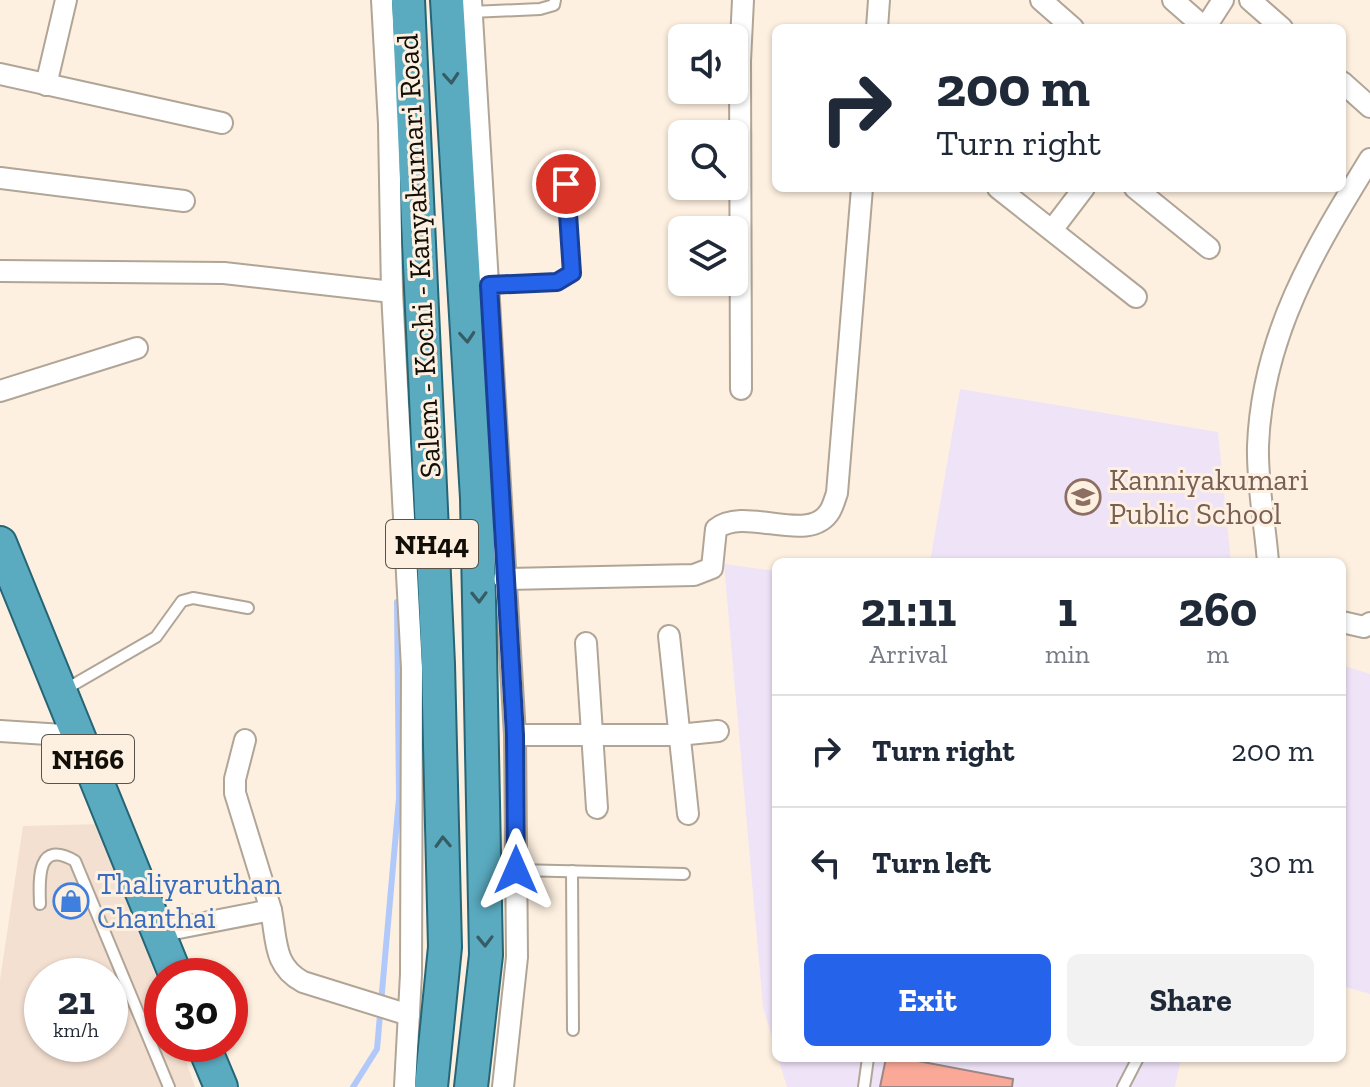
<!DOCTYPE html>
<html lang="en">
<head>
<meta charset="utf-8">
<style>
  body { margin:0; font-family:"Zilla Slab",serif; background:#f2f2f3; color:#1f2937; height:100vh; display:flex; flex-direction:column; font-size:30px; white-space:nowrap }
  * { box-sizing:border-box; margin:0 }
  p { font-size:26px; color:#747a83 }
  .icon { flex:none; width:44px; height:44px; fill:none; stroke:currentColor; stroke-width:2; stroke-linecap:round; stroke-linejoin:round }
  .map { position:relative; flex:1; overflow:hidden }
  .details { position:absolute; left:772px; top:558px; width:574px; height:504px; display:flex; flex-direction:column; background:#fff; border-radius:12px; box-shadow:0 2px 6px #0004 }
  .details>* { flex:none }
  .guide { position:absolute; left:772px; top:24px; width:574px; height:168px; border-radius:12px; box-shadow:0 2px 6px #0004; background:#fff; color:#1f2937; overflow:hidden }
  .fabs { position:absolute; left:668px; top:24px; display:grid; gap:16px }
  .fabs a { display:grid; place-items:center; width:80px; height:80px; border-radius:12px; background:#fff; box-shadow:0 2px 6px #0004; font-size:40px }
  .speed { position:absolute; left:24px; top:958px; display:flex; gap:16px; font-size:40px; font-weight:700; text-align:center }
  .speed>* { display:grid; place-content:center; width:104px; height:104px; border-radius:50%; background:#fff; box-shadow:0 2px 6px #0004; line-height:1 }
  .speed small { font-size:20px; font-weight:400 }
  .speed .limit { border:12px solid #d22; background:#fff; color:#111 }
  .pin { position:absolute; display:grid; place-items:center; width:68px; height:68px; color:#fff; margin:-34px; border:4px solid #fff; border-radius:50%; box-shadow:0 2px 8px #0007 }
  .me { position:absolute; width:88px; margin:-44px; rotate:0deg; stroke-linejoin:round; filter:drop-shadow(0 0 6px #0008) }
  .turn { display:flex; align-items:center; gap:28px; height:168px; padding:0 32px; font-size:36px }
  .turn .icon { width:104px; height:104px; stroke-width:2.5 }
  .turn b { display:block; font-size:56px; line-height:68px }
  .eta { display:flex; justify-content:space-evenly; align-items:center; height:136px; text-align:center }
  .eta b { font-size:48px; font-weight:700; line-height:56px }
  .primary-button { display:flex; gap:16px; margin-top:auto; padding:16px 32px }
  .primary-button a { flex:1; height:92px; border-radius:12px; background:#2563eb; color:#fff; font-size:32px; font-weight:700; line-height:92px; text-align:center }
  .primary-button a+a { background:#f2f2f3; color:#1f2937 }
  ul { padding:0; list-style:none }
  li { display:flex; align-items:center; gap:24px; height:112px; padding:0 32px; border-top:2px solid #e0e1e3 }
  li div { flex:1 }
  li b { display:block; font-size:30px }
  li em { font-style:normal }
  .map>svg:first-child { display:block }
  .commercial { fill:#f4e0d1; fill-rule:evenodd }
  .education { fill:#efe3f8 }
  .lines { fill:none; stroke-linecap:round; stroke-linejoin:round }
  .stream { stroke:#b1c9fa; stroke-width:6 }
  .building { fill:#faa999; stroke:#9b8783; stroke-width:2 }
  .service-casing { stroke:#b0a596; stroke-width:14 }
  .minor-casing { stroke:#b0a596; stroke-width:24 }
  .trunk-casing { stroke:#266576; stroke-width:36 }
  .service { stroke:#fff; stroke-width:10 }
  .minor { stroke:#fff; stroke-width:20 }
  .trunk { stroke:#5aaac0; stroke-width:32 }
  .oneway { stroke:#365c64 }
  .route-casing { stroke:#184099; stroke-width:20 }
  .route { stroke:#2563eb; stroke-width:14 }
  .labels { text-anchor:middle; stroke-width:6; stroke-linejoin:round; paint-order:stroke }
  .shield { fill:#fdf0e0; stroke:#585249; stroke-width:2 }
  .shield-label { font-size:28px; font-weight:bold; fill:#120e08 }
  .street-label { font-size:30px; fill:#120e08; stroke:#fdf0e0 }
  .education-label { font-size:30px; fill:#785e54; stroke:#fdf0e0; text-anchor:start }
  .shop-label { font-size:30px; fill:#366cbe; stroke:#fdf0e0; text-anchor:start }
</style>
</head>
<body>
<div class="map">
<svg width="1370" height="1087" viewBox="0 0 1370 1087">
  <rect width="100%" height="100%" fill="#fdf0e0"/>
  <path class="commercial" d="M102,824L162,994V1044H180L195,1087H0V980L23,826ZM42,976H110V1044H42Z"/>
  <g class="education">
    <polygon points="960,389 1218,432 1231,562 930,562"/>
    <polygon points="724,564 776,571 776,1050 763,1007"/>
    <polygon points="1342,665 1370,674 1370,994 1342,986"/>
    <polygon points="778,1058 1181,1058 1175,1087 787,1087"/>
  </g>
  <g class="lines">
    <polyline class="stream" points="353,1087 377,1049 399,798 397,602"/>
  </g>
  <polygon class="building" points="886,1058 902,1058 1013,1079 1012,1087 880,1087"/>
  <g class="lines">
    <defs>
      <g id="service">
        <polyline points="471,12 540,9 554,5 555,0"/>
        <polyline points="489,285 557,282 567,279 572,273 566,184"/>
        <polyline points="66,689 156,637 182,601 193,598 248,608"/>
        <polyline points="516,870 684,874"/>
        <polyline points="572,871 573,1030"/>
        <path d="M40,904C39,878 37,839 75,861L169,1087"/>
        <polyline points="864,1087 868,1058"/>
        <polyline points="1123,1087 1138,1058"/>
      </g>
      <g id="minor">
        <polyline points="382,0 389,124 392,292 412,668 411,974 405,1087"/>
        <polyline points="471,0 515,735 517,957 503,1087"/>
        <polyline points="1041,0 1073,28"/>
        <polyline points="1173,0 1205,28"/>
        <polyline points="1250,0 1282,28"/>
        <polyline points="877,28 879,0"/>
        <polyline points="1205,28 1223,0"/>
        <polyline points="0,74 222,123"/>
        <polyline points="1342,82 1370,107"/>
        <polyline points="46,85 66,0"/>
        <polyline points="0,178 184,201"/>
        <polyline points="998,188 1136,297"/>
        <polyline points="1135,188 1209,248"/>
        <polyline points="1052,230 1084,188"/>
        <polyline points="0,271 224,273 392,292"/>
        <polyline points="741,389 740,61 743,0"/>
        <polyline points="0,391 137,348"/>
        <path d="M1268,562C1265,524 1257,484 1258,446C1262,336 1314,250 1370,159"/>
        <path d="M504,579L694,575L712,568L716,529C745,505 809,546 830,511C833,506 835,499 837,493L862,188"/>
        <polyline points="1342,622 1364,627 1370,623"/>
        <polyline points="669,636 688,814"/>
        <polyline points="586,643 597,808"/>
        <polyline points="0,731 79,736"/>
        <polyline points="515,735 678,735 718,731"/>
        <polyline points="245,740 235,779 235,793 271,910"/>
        <path d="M158,932L271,910C277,940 273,966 303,982L409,1015"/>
      </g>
      <g id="trunk">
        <polyline points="408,0 438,664 445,947 431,1087"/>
        <polyline points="447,0 477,498 486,955 471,1087"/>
        <polyline points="0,543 176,976"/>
        <polyline points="203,1044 221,1087"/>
      </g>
    </defs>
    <use href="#service" class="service-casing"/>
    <use href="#minor" class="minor-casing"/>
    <use href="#trunk" class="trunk-casing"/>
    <use href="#service" class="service"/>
    <use href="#minor" class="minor"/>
    <use href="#trunk" class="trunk"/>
  </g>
  <defs><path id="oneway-chevron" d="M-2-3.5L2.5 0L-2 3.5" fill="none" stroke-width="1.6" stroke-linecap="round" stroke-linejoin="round" transform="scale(2)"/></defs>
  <g class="oneway">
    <use href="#oneway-chevron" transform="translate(451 78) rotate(86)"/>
    <use href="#oneway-chevron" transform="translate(467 337) rotate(86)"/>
    <use href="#oneway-chevron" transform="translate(479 597) rotate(89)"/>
    <use href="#oneway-chevron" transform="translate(443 842) rotate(-92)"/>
    <use href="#oneway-chevron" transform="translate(485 941) rotate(89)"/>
  </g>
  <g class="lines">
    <defs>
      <polyline id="route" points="516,870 515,735 489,285 557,282 572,273 566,184"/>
    </defs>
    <use href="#route" class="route-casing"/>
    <use href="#route" class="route"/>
  </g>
  <defs>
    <symbol id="school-ring" viewBox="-11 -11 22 22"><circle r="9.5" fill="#fdf0e0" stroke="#8d6e63" stroke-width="1.5"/><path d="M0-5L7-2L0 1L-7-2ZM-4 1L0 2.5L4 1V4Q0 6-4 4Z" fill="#8d6e63"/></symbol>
    <symbol id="shop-ring" viewBox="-11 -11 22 22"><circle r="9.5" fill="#fdf0e0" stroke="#3f7fe0" stroke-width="1.5"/><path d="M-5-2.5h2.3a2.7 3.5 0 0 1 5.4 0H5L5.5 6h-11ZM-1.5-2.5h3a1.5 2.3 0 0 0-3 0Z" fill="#3f7fe0"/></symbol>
  </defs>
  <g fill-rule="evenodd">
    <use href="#school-ring" x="1063" y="477" width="40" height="40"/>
    <use href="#shop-ring" x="51" y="881" width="40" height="40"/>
  </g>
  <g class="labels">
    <g class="shield">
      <rect x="386" y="520" width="92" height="48" rx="6"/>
      <rect x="42" y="735" width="92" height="48" rx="6"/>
    </g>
    <g class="shield-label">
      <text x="432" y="554">NH44</text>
      <text x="88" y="769">NH66</text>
    </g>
    <g class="street-label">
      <text transform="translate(419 256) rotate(-93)" y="10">Salem - Kochi - Kanyakumari Road</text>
    </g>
    <g class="education-label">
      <text x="1109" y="490">Kanniyakumari<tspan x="1109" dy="34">Public School</tspan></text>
    </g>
    <g class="shop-label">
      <text x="97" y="894">Thaliyaruthan<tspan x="97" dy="34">Chanthai</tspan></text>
    </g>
  </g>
</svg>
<div class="fabs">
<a><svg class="icon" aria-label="sound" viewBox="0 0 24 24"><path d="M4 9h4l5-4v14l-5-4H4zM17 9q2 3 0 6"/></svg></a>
<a><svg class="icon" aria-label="search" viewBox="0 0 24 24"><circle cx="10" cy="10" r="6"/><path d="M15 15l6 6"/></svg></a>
<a><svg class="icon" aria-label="layers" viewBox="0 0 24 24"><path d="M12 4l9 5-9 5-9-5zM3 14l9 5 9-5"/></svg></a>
</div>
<div class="speed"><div>21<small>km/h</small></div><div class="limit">30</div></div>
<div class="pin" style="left:566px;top:184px;background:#d93025"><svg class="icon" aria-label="arrive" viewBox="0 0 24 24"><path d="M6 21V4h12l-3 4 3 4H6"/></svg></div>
<svg class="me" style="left:516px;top:870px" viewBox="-20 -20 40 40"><path d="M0-17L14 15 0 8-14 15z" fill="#2563eb" stroke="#fff" stroke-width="4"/></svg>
<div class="guide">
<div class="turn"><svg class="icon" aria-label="right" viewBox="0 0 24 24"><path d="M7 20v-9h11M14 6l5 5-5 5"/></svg><div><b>200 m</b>Turn right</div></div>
</div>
<section class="details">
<div class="eta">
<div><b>21:11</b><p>Arrival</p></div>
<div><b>1</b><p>min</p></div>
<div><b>260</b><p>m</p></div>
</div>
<ul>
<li><svg class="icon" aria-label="right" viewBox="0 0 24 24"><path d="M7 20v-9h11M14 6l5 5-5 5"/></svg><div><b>Turn right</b></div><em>200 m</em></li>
<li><svg class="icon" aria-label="left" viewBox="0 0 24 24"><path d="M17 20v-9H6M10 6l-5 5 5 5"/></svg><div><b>Turn left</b></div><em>30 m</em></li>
</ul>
<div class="primary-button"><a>Exit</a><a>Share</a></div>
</section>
</div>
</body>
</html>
